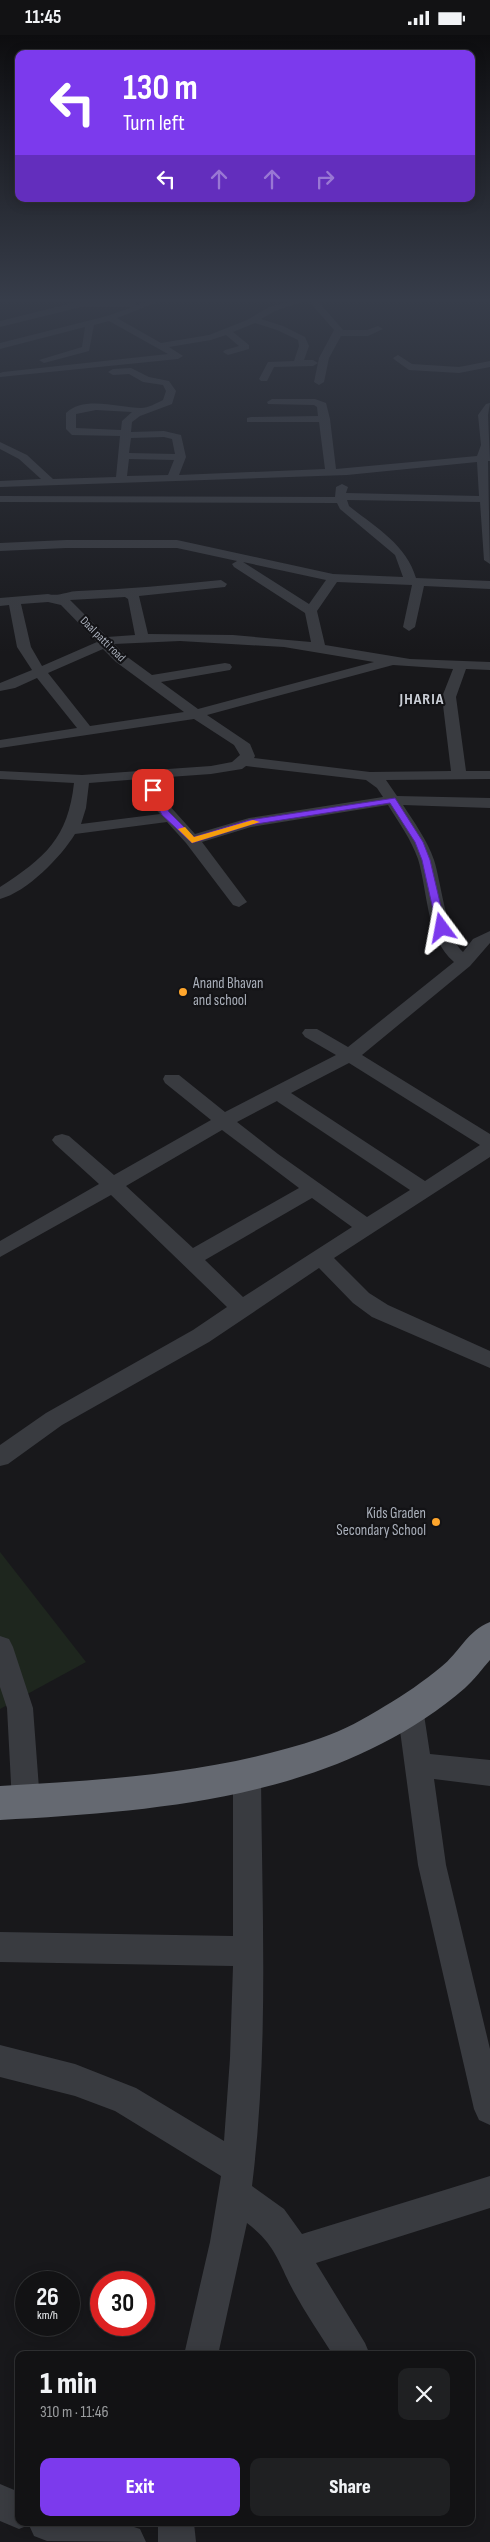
<!DOCTYPE html>
<html lang="en">
<head>
<meta charset="utf-8">
<style>
  body { margin:0; font-family:"Sofia Sans Condensed",sans-serif; background:#1f2022; color:#f1f3f6; height:100vh; display:flex; flex-direction:column; font-size:19px; white-space:nowrap }
  * { box-sizing:border-box; margin:0 }
  p { font-size:16px; color:#9c9ea0 }
  .icon { flex:none; width:28px; height:28px; fill:none; stroke:currentColor; stroke-width:2; stroke-linecap:round; stroke-linejoin:round }
  .map { position:relative; flex:1; overflow:hidden }
  .side { position:absolute; left:15px; top:2316px; width:460px; height:175px; display:flex; flex-direction:column; background:#121214; border-radius:10px; box-shadow:0 2px 12px #0003,0 0 0 1px #313234 }
  .side>* { flex:none }
  .hud { position:absolute; left:15px; top:15px; width:460px; height:152px; border-radius:10px; box-shadow:0 2px 12px #0003,0 0 0 1px #313234; background:#7c3aed; color:#fff; overflow:hidden }
  .speed { position:absolute; left:15px; top:2236px; display:flex; gap:10px; font-size:25px; font-weight:700; text-align:center }
  .speed>* { display:grid; place-content:center; width:65px; height:65px; border-radius:50%; background:#121214; box-shadow:0 2px 12px #0003,0 0 0 1px #313234; line-height:1 }
  .speed small { font-size:12px; font-weight:400 }
  .speed .limit { border:8px solid #d22; background:#fff; color:#111 }
  .pin { position:absolute; display:grid; place-items:center; width:42px; height:42px; color:#fff; margin:-21px; border-radius:10px; box-shadow:0 2px 8px #0006 }
  .me { position:absolute; width:55px; margin:-28px; rotate:347deg; stroke-linejoin:round; filter:drop-shadow(0 0 4px #0008) }
  .turn { display:flex; align-items:center; gap:18px; height:105px; padding:0 25px; font-size:22px }
  .turn .icon { width:65px; height:65px; stroke-width:2.5 }
  .turn b { display:block; font-size:35px; line-height:42px }
  .lanes { display:flex; align-items:center; height:48px; padding:0 25px; background:#0003; justify-content:center; gap:25px; direction:ltr }
  .lanes .off { opacity:.35 }
  .round { display:grid; place-items:center; flex:none; width:52px; height:52px; border-radius:10px; background:#1f2022 }
  .summary { display:flex; align-items:center; justify-content:space-between; height:85px; padding:0 25px }
  h1 { font-size:30px; font-weight:800; line-height:38px }
  .action { display:flex; gap:10px; margin-top:auto; padding:10px 25px }
  .action a { flex:1; height:58px; border-radius:10px; background:#7c3aed; color:#fff; font-size:20px; font-weight:800; line-height:58px; text-align:center }
  .action a+a { background:#1f2022; color:#f1f3f6 }
  .status { display:flex; justify-content:space-between; align-items:center; height:35px; padding:0 25px; background:#121214; direction:ltr }
  .status svg { height:14px; fill:currentColor }
  .map>svg:first-child { display:block }
  .green { fill:#1e261e }
  .lines { fill:none; stroke-linecap:round; stroke-linejoin:round }
  .minor { fill:#393b40; fill-rule:evenodd }
  .highway { fill:#656971; fill-rule:evenodd }
  .route { fill:#7c3aed; stroke:#51269a }
  .slow { fill:#f59e0b }
  .poi-dot { fill:#ffa62c; stroke:#131316; stroke-width:2 }
  .labels { text-anchor:middle; stroke-width:4.5; stroke-linejoin:round; paint-order:stroke }
  .far-street-label { font-size:12px; fill:#aab0bb; stroke:#131316 }
  .poi-label { font-size:15px; fill:#aab0bb; stroke:#131316; text-anchor:start }
  .far-district-label { font-size:16px; font-weight:bold; letter-spacing:1px; fill:#cbcfd7; stroke:#131316 }
</style>
</head>
<body>
<div class="status"><b>11:45</b><svg viewBox="0 0 49 12"><path d="M0 12V9h3v3zM5 12V6h3v6zM10 12V3h3v9zM15 12V0h3v12zM26 1h20v11H26zM47 4h2v5h-2z"/></svg></div>
<div class="map">
<svg width="490" height="2507" viewBox="0 0 490 2507">
  <rect width="100%" height="100%" fill="#18181b"/>
  <polygon class="green" points="0,1517 86,1627 0,1674"/>
  <g class="lines">
    <g class="minor">
      <polygon points="81,266 133,266 137,270 149,266 160,266 117,283 161,308 209,300 247,285 269,272 291,266 304,266 275,276 261,284 283,291 305,302 309,311 304,325 313,325 318,328 313,331 274,332 267,346 261,346 259,344 268,327 294,326 299,311 298,305 277,295 255,288 233,297 249,310 249,314 228,320 223,317 225,315 239,311 226,300 211,305 169,312 183,321 178,324 0,342 0,338 3,337 168,319 109,286 94,290 89,316 44,328 39,325 82,312 85,292 0,314 0,308 107,281 133,272 81,272 0,292 0,286"/>
      <polygon points="309,266 318,266 343,295 367,295 378,291 383,294 368,301 341,301 329,323 324,347 319,350 314,347 319,323 334,295"/>
      <polygon points="398,320 412,329 459,332 490,326 490,332 459,338 409,335 395,325 393,323"/>
      <path d="M131,333L149,342L169,346L176,356L172,369L140,381L132,387L131,397L164,396L181,400L186,422L179,440L325,434L319,387H247V383L251,382L318,381L317,372L314,370L268,369L267,367L272,364H315L326,368L330,384L336,434L477,421L481,410L478,380L486,369L490,368L488,380L490,426H488L490,529L484,525L480,467L347,465L349,471C375,492 406,509 416,543L490,546V554L424,551L415,592L409,596L403,592L412,550L337,547L317,576L325,610L410,624L490,627V635L466,634L456,662L466,736H490V744L386,745L397,761L490,763V773L403,770C414,787 427,805 434,825C441,846 447,904 463,917L473,904L490,896V908L470,931L362,1020L490,1099V1122L334,1223L369,1258L388,1270L490,1316V1333L372,1282L353,1268L319,1233L209,1307L62,1390L8,1429L0,1431V1410L46,1378L193,1295L227,1272L111,1160L0,1222V1206L99,1149L55,1109L52,1105L55,1101L62,1099L69,1101L114,1140L211,1085L165,1048L163,1044L165,1040H179L225,1077L336,1020L305,1002L302,998L305,994H317L348,1012L454,927C426,903 428,857 418,824C411,804 399,788 388,770L251,792L202,807L247,867L239,872L233,870L186,808L167,787L75,799C61,822 27,857 0,864V852C45,823 68,803 74,748L0,744V736L82,740L211,731L232,727L240,720L234,710L194,684L0,713V705L77,693L37,643L15,653L0,656V648L32,635L17,612L9,570L0,571V563L48,559C59,562 68,556 78,556C126,554 173,550 221,545L227,549L225,552L139,561L148,599L233,600L311,607L305,578L234,532L232,529L237,526L177,513H66L0,516V508L66,505H177L333,539L403,542L395,520L340,474L337,468L0,467V461L335,462L336,452L342,449L348,452L346,458L479,461L477,427L347,440L0,452V446L41,444L19,424L0,414V407L27,420L53,444L116,442L120,401L72,400L66,394V378C84,360 120,373 141,373C148,373 157,368 163,365L166,356L163,350L143,347L129,339L113,340L108,337L113,334ZM96,375L132,377L122,386L121,395L76,393V379ZM164,402L172,404L175,419L129,418L131,403ZM129,424L174,425L168,440L127,441ZM243,527L326,545L309,569ZM125,562L128,564L135,600L107,602L70,565ZM48,567L61,570L97,607L42,631L31,612L21,569ZM180,606L284,612L374,627L198,674L161,647L230,635L232,632L230,629L225,628L152,640L126,621L114,609ZM103,614L116,627L184,677L90,691L48,638ZM393,630L453,634L442,662L451,736L370,737L254,723L255,721L250,709L207,680ZM246,731L366,745L377,753L383,762L249,783L195,799L167,768L155,743L211,739L242,734ZM141,744L152,770L160,779L81,789L86,773L89,748ZM349,1028L480,1110L425,1146L291,1058ZM277,1066L278,1067L410,1155L367,1182L278,1119L237,1087ZM222,1095L299,1153L193,1213L126,1151ZM312,1163L352,1192L243,1262L205,1225Z"/>
      <polygon points="0,1601 9,1604 13,1612 33,1673 40,1767 36,1776 26,1780 16,1776 12,1767 7,1673 0,1652"/>
      <polygon points="410,1661 419,1665 423,1673 430,1719 490,1725 490,1751 434,1744 446,1830 490,2014 490,2090 479,2085 474,2074 418,1830 397,1673 401,1665"/>
      <path d="M247,1728L257,1732L261,1741C262,1877 269,2015 252,2151L284,2174L302,2199L490,2141V2173L316,2228L365,2308L370,2320H333C320,2299 306,2279 294,2257C278,2227 276,2210 247,2188L218,2320H184L210,2207L221,2141L115,2076L75,2061L0,2042V2010L75,2029L136,2053L224,2106L230,2023L233,1931L0,1927V1897L233,1901V1741L237,1732Z"/>
      <polygon points="0,2449 19,2457 19,2488 122,2488 140,2494 146,2507 47,2506 34,2501 29,2490 19,2494 0,2486"/>
      <polygon points="158,2488 194,2488 196,2507 158,2507"/>
    </g>
    <path class="highway" d="M490,1587V1625C482,1634 474,1645 465,1653C337,1763 161,1776 0,1785V1751C107,1745 219,1738 321,1703C342,1696 366,1683 385,1671C404,1660 424,1646 441,1632C459,1618 468,1595 490,1587Z"/>
  </g>
  <linearGradient id="sky" x2="0" y2="1"><stop stop-color="#0d0d0f"/><stop offset="0.43" stop-color="#373d4a"/><stop offset="1" stop-color="#373d4a" stop-opacity="0"/></linearGradient>
  <rect width="490" height="617" fill="url(#sky)"/>
  <polygon class="route" points="150,753 156,753 169,777 194,802 249,785 395,763 423,807 430,825 446,893 442,896 437,893 422,825 415,807 390,768 250,790 192,808 162,780 149,755"/>
  <polygon class="slow" points="253,785 260,787 192,808 178,794 185,792 194,802"/>
  <g class="poi-dot">
    <circle cx="183" cy="957" r="5"/>
    <circle cx="436" cy="1487" r="5"/>
  </g>
  <g class="labels">
    <g class="far-street-label">
      <text transform="translate(103 604) rotate(45)" y="4">Daal patti road</text>
    </g>
    <g class="poi-label">
      <text x="193" y="953">Anand Bhavan<tspan x="193" dy="17">and school</tspan></text>
      <text x="426" y="1483" text-anchor="end">Kids Graden<tspan x="426" dy="17">Secondary School</tspan></text>
    </g>
    <g class="far-district-label">
      <text x="422" y="669">JHARIA</text>
    </g>
  </g>
</svg>
<div class="speed"><div>26<small>km/h</small></div><div class="limit">30</div></div>
<div class="pin" style="left:153px;top:755px;background:#d93025"><svg class="icon" aria-label="arrive" viewBox="0 0 24 24"><path d="M6 21V4h12l-3 4 3 4H6"/></svg></div>
<svg class="me" style="left:442px;top:893px" viewBox="-20 -20 40 40"><path d="M0-17L14 15 0 8-14 15z" fill="#7c3aed" stroke="#fff" stroke-width="4"/></svg>
<div class="hud">
<div class="turn"><svg class="icon" aria-label="left" viewBox="0 0 24 24"><path d="M17 20v-9H6M10 6l-5 5 5 5"/></svg><div><b>130 m</b>Turn left</div></div>
<div class="lanes"><svg class="icon" aria-label="left" viewBox="0 0 24 24"><path d="M17 20v-9H6M10 6l-5 5 5 5"/></svg><svg class="icon off" aria-label="ahead" viewBox="0 0 24 24"><path d="M12 20V5M6 11l6-6 6 6"/></svg><svg class="icon off" aria-label="ahead" viewBox="0 0 24 24"><path d="M12 20V5M6 11l6-6 6 6"/></svg><svg class="icon off" aria-label="right" viewBox="0 0 24 24"><path d="M7 20v-9h11M14 6l5 5-5 5"/></svg></div>
</div>
<section class="side">
<div class="summary"><div><h1>1 min</h1><p>310 m · 11:46</p></div><a class="round"><svg class="icon" aria-label="close" viewBox="0 0 24 24"><path d="M6 6l12 12M18 6L6 18"/></svg></a></div>
<div class="action"><a>Exit</a><a>Share</a></div>
</section>
</div>
</body>
</html>
